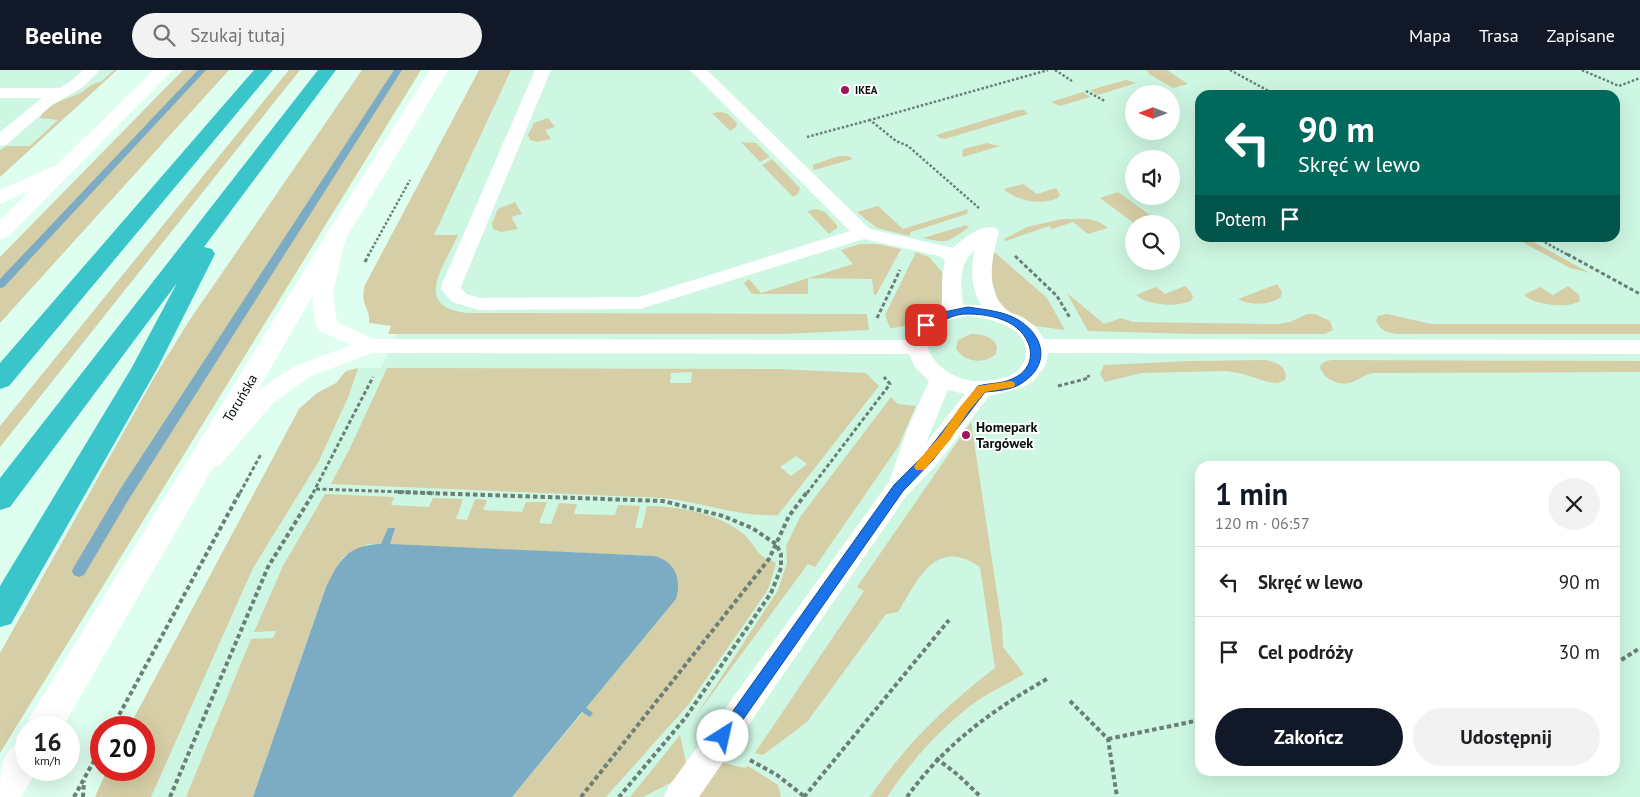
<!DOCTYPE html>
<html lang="pl">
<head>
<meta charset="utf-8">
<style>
  body { margin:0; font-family:"PT Sans",sans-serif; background:#f2f2f2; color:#202124; height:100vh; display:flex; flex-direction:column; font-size:19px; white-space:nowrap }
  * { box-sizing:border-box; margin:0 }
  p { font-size:16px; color:#757577 }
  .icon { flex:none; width:28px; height:28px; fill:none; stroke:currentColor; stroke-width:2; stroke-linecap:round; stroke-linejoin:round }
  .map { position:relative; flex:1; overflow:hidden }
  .details { position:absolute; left:1195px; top:391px; width:425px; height:315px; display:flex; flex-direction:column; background:#fff; border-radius:15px; box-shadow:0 5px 20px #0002 }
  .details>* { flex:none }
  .guide { position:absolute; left:1195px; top:20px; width:425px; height:152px; border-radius:15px; box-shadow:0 5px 20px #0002; background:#00695c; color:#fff; overflow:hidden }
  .needle { width:32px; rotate:270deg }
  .tools { position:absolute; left:1125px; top:15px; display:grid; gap:10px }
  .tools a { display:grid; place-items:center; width:55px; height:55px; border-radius:50%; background:#fff; box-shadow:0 5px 20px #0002; font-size:25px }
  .speed { position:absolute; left:15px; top:646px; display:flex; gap:10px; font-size:25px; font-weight:700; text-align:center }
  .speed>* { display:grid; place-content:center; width:65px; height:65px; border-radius:50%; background:#fff; box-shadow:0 5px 20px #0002; line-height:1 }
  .speed small { font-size:12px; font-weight:400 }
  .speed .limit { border:8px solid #d22; background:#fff; color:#111 }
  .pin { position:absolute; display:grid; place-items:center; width:42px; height:42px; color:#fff; margin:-21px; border-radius:10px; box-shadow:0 2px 8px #0006 }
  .me { position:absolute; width:55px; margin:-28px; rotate:35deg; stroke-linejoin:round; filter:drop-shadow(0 0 4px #0008) }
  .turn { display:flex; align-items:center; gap:18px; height:105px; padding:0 20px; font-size:22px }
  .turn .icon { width:65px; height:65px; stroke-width:2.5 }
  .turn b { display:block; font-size:35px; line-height:42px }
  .then { display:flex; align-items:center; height:48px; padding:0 20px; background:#0003; gap:10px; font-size:19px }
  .round { display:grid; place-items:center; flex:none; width:52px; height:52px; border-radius:26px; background:#f2f2f2 }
  .overview { display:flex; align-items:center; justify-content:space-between; height:85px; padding:0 20px }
  h1 { font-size:30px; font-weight:700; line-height:38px; color:#111827 }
  .action { display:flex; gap:10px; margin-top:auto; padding:10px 20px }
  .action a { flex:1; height:58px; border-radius:30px; background:#111827; color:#fff; font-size:20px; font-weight:700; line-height:58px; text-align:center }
  .action a+a { background:#f2f2f2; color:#202124 }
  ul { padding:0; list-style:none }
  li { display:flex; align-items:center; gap:15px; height:70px; padding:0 20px; border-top:1px solid #e0e0e0 }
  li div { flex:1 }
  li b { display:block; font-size:19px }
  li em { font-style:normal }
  header { display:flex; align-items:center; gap:30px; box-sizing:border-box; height:70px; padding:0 25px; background:#111827; color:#fff }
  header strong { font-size:24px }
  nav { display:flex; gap:28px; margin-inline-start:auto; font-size:18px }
  .search { width:350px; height:45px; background:#f2f2f2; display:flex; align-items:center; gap:12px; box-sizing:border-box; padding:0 18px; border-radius:28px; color:#757577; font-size:19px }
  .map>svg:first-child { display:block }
  .built { fill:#cef7e3; fill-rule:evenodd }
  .green { fill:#d5cea6; fill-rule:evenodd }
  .water { fill:#7cabc4 }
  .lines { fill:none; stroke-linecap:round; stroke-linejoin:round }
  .stream { fill:#7cabc4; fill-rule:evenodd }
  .path-far2 { stroke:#6a7f75; stroke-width:2.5; stroke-dasharray:2.5 2; stroke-linecap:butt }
  .path-far1 { stroke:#6a7f75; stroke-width:3; stroke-dasharray:4 2.5; stroke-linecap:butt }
  .path { stroke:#6a7f75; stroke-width:4; stroke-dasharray:4.5 3; stroke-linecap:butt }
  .lane { fill:#fff; fill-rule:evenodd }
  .street { fill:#fff; fill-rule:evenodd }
  .secondary { fill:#fff; fill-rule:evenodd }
  .highway { fill:#39c5ca; fill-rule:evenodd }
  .route { fill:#1a73e8; stroke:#114b97 }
  .slow { fill:#f59e0b }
  .poi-dot { fill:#a21459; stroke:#fff; stroke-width:2 }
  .labels { text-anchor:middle; stroke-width:4; stroke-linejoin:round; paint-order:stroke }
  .far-poi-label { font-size:11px; font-weight:bold; fill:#05100b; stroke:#fff; text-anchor:start }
  .street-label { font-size:14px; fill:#05100b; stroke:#fff }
  .poi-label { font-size:14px; font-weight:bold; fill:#05100b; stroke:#fff; text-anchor:start }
</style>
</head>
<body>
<header>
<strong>Beeline</strong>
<div class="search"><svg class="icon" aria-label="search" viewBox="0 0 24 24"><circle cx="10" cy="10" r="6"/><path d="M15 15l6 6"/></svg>Szukaj tutaj</div>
<nav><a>Mapa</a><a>Trasa</a><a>Zapisane</a></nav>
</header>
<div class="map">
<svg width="1640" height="727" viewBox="0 0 1640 727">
  <rect width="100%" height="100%" fill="#defeef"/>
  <g class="built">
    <polygon points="0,0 117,0 0,107"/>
    <path d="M486,0H1640V727H104L144,700V658L308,334L358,298H381L397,264ZM1134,24H1171V61H1134ZM1200,25H1615V168H1200ZM1134,89H1171V126H1134ZM1134,154H1171V191H1134ZM1200,396H1615V701H1200Z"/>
  </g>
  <g class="green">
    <path d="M114,0H117L0,107V80L7,76H30L58,50L40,48C46,34 67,29 80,23C88,19 92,12 101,12Z"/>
    <polygon points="183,0 229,0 0,253 0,187"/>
    <polygon points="289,0 300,0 0,377 0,356"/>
    <polygon points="362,0 421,0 0,683 0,583 155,306 189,251"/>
    <path d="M479,0H511L434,165H458C444,197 411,237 468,243L867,244L869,260L783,264H388L391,256L369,253C371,237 359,236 365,215Z"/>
    <polygon points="1147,0 1167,0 1188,14 1173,18 1149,4"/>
    <polygon points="1126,10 1136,13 1098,25 1090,20"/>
    <polygon points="1083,22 1090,27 1060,36 1051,32"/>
    <polygon points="1019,40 1024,40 1028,44 945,69 940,68 936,65"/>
    <polygon points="721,42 728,44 737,53 736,57 730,61 712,43"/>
    <polygon points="548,48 555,57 545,60 551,69 537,72 530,70 528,65 534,53"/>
    <polygon points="741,72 756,73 770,87 760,92"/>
    <polygon points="987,73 1000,76 963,87 962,85 963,79"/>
    <polygon points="838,86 848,86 853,89 814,100 813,98 813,95"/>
    <polygon points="772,89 800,118 798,124 793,127 762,95"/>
    <path d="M1023,114L1037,124L1056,118L1060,125L1058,128C1043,135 1017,132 1004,119Z"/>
    <polygon points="1118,122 1157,150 1145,154 1135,154 1100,128"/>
    <polygon points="515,132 522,144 511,147 518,159 501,162 493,159 492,153 498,139"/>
    <polygon points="878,136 903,159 968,139 967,144 911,162 909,166 877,158 857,142"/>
    <polygon points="816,139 825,142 837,155 837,158 829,164 807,141"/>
    <path d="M1063,149C1078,149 1095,146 1108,158L1088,164L1073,152L1052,159L1049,156L1006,171L1004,169L1027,157Z"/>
    <path d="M966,155L969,157C948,172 949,174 923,168Z"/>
    <polygon points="1515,168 1526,168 1590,203 1570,198"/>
    <polygon points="861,174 877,174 901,179 876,225 874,225 872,209 808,208 808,224 754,224 751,223 744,213 749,209 761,223 853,194 841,180"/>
    <polygon points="993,181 1047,228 1065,260 1036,256 1006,240 998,231 989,202"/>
    <path d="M916,182L929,187L942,202C943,210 944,219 943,227C940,248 908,257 890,258L885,245Z"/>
    <path d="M1277,214L1282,222L1281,227C1270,235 1249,236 1238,229Z"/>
    <path d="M1185,216L1190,221L1193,227L1191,231C1176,237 1148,236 1136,225L1156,217L1165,224Z"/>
    <path d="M1568,216L1579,225L1580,231C1567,239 1535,235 1524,225L1540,217L1553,225Z"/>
    <polygon points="1067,223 1104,254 1121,248 1133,252 1277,254 1290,252 1307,244 1315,244 1330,251 1333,260 1324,264 1194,264 1088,261"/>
    <path d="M1387,244L1431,254H1640V264H1397C1388,263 1379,260 1376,250L1378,246Z"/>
    <path d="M971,264C982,264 993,266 997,277L996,284C984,295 963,292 956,278L958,270Z"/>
    <path d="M1266,290C1278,293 1288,297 1285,310L1278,313L1268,312L1243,304L1227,301L1142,303L1105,312L1100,304L1104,295L1190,291Z"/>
    <path d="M1331,290L1640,291V302L1373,303C1363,305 1359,310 1350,313C1339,316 1321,308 1320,296L1324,292Z"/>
    <polygon points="358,298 349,325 319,391 253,498 151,727 95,727 107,700 144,700 144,658 129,657 299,339 317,323 336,313 346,301"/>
    <path d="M387,298L779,299L866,303L879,316L778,445C738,447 702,432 663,428L331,414L350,378ZM692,302L691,313H670L671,303ZM796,386L807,394L791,406L780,397Z"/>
    <polygon points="891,327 898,334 916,336 898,377 815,497 808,494 695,647 778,520 787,493 786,476 800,447"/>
    <path d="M971,352L1002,556L1003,577L1024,604C1009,613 992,621 977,631C940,658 913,689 887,727H870C904,676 946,635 995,598L980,497C935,466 918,510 898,542L886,544L807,652L763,685L755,683L864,521L857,517Z"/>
    <path d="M325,424L394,427L391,435L429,437L433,428L463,429L456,449L467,450L475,429L487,430L483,440L522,442L526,432H547L539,453L551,454L559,433L577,434L574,444L615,445L618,435L640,436L635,458H642L647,436C679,436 717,443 742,463C750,469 753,476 760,484C763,488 771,490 776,493L769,517L765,524L704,612L688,635L606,727H512L583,642L590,646L586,638L676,529L654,486L368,474L343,487L326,517L253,727H186L251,569L273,568L276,561L254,562L283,496Z"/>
    <polygon points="680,665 686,693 682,707 643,727 630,727"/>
    <polygon points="720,692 745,698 748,696 778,715 781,727 689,727"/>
  </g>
  <path class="water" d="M388,458H395L390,474L654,486C675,491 682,509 676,529L586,638L593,643L590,647L582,642L512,727H253L326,517C340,489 348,475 381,474Z"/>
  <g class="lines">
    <g class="stream">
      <polygon points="198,0 206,0 4,217 0,218 0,209"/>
      <polygon points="394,0 402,0 129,429 84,505 79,507 74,505 72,501 74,497 119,421"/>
    </g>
    <g class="path-far2">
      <polyline points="1055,0 1072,11"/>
      <polyline points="1230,0 1276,25"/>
      <polyline points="1582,0 1619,16 1640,8"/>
      <polyline points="1086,21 1105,31"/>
      <polyline points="807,67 870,50"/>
      <polyline points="979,138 908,76 896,71 870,50 1048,0"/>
      <polyline points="1537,168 1570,186"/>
      <polyline points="368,186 410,110"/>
    </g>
    <g class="path-far1">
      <polyline points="1567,184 1640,224"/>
      <polyline points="1015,186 1057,226 1070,248"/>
      <polyline points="365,192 369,184"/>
      <polyline points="877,248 900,200"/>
      <polyline points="1058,316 1089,308 1088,305"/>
      <polyline points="316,419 434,423"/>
      <polyline points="240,423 261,384"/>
      <polyline points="313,423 373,307"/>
      <polyline points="807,423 890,314 884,307"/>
    </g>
    <g class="path">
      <polyline points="398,422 663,431 723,446 752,458 776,474 781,484 781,498 771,523 686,647 619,727"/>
      <polyline points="1615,594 1640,578"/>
      <polyline points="1070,631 1108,669 1117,727"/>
      <polyline points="112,658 240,422"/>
      <polyline points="1108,669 1200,650"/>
      <polyline points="936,688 958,705 981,727"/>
      <polyline points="750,690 777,705 805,727"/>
      <polyline points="74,727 101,678"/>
      <polyline points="83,727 84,711"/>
      <polyline points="170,727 268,497 314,422"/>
      <polyline points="581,727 769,489 789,446 807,422"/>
      <polyline points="804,727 949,550"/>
      <path d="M907,727C944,675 992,640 1047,609"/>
    </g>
    <g class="lane">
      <polygon points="83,0 100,0 83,17 52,35 6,75 0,76 0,62 42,28 0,28 0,18 59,18 71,11"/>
      <path d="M535,0H551L462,214L461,218L466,224L480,228L639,227L850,161L690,0H707L870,159L953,178C964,168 981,154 996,158L999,162C992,187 984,221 1007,240C1010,243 1015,244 1018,245C1029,250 1038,258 1044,269L1640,270V284L1048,283L1045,296L1033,312L1021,318L989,326L938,393L907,425L699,727H664L669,716L889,412L907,360L929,311L915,297L909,284L372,283L309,307L273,333L220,395L211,398L202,395L199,389L257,321L293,297L351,275L319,261C304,238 320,192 326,167L329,163L336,161L343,163L346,167L333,223L337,252L373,269L907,270C911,252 925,244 942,240V209L945,190L939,186L864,169L640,239L479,240L452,232L441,219L442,214ZM975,180C970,200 971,217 981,235H963C961,215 958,193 975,180ZM968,246C985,248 1001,251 1015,261C1034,275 1027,302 1005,307C991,311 977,313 963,309C938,301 910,273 942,253C949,249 960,248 968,246ZM948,320L965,324L926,373Z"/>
    </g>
    <polygon class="street" points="66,91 73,93 76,97 73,101 0,134 0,120"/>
    <g class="secondary">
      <polygon points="154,0 173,0 8,167 0,169 0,150"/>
      <polygon points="430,0 448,0 348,165 62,658 26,658 26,660 25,658 30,647 326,165"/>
      <path d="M26,668V700H37L21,727H0C0,700 0,679 26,668Z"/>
    </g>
    <g class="highway">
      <polygon points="254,0 273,0 9,316 0,319 0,293"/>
      <polygon points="318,0 336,0 204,177 212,179 215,184 157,299 11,554 0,557 0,516 131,299 177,213 10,437 0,440 0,408"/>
    </g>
  </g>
  <path class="route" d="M968,237C986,240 1005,241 1020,251C1046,268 1049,296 1022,313C1012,320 997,321 985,322L933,390L903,421L728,671L723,673L718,671L715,666L718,662L894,415L925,384L978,316C989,313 1001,314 1012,309C1038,298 1035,270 1013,255C1001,247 983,244 969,244C950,243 942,254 926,258L921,255L939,243Z"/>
  <polygon class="slow" points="1010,311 1014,312 1015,314 1014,317 985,322 968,342 950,370 924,400 916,400 914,397 916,393 941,365 960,337 978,316"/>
  <g class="poi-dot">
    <circle cx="845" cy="20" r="5"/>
    <circle cx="966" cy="365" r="5"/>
  </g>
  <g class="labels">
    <g class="far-poi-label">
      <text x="855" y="24">IKEA</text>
    </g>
    <g class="street-label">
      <text transform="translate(240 328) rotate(-59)" y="5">Toruńska</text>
    </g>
    <g class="poi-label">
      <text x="976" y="362">Homepark<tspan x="976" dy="16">Targówek</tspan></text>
    </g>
  </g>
</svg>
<div class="tools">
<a><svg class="needle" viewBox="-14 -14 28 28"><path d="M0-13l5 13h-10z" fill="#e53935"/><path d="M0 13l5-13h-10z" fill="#757577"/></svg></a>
<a><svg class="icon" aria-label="sound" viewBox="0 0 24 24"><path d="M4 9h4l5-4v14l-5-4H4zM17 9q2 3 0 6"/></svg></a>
<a><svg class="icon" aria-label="search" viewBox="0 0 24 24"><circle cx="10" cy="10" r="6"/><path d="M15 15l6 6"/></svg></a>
</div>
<div class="speed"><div>16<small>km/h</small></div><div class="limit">20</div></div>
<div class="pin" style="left:926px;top:255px;background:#d93025"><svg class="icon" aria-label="arrive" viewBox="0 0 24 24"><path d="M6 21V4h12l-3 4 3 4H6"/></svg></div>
<svg class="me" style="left:723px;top:666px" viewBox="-20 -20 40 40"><circle r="19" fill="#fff"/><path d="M0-13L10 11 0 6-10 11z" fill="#1a73e8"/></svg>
<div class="guide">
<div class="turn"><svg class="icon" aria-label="left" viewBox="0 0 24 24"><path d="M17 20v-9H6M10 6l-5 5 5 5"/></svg><div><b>90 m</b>Skręć w lewo</div></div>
<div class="then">Potem<svg class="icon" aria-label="arrive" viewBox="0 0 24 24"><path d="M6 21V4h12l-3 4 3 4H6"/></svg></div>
</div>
<section class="details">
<div class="overview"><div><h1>1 min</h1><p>120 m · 06:57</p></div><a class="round"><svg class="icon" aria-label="close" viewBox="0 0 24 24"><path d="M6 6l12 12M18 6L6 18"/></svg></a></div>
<ul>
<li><svg class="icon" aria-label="left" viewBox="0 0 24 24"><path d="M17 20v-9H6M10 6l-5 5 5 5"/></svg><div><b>Skręć w lewo</b></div><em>90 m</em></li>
<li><svg class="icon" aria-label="arrive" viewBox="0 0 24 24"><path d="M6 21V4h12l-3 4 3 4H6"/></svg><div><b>Cel podróży</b></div><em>30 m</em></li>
</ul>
<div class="action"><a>Zakończ</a><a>Udostępnij</a></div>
</section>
</div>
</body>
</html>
